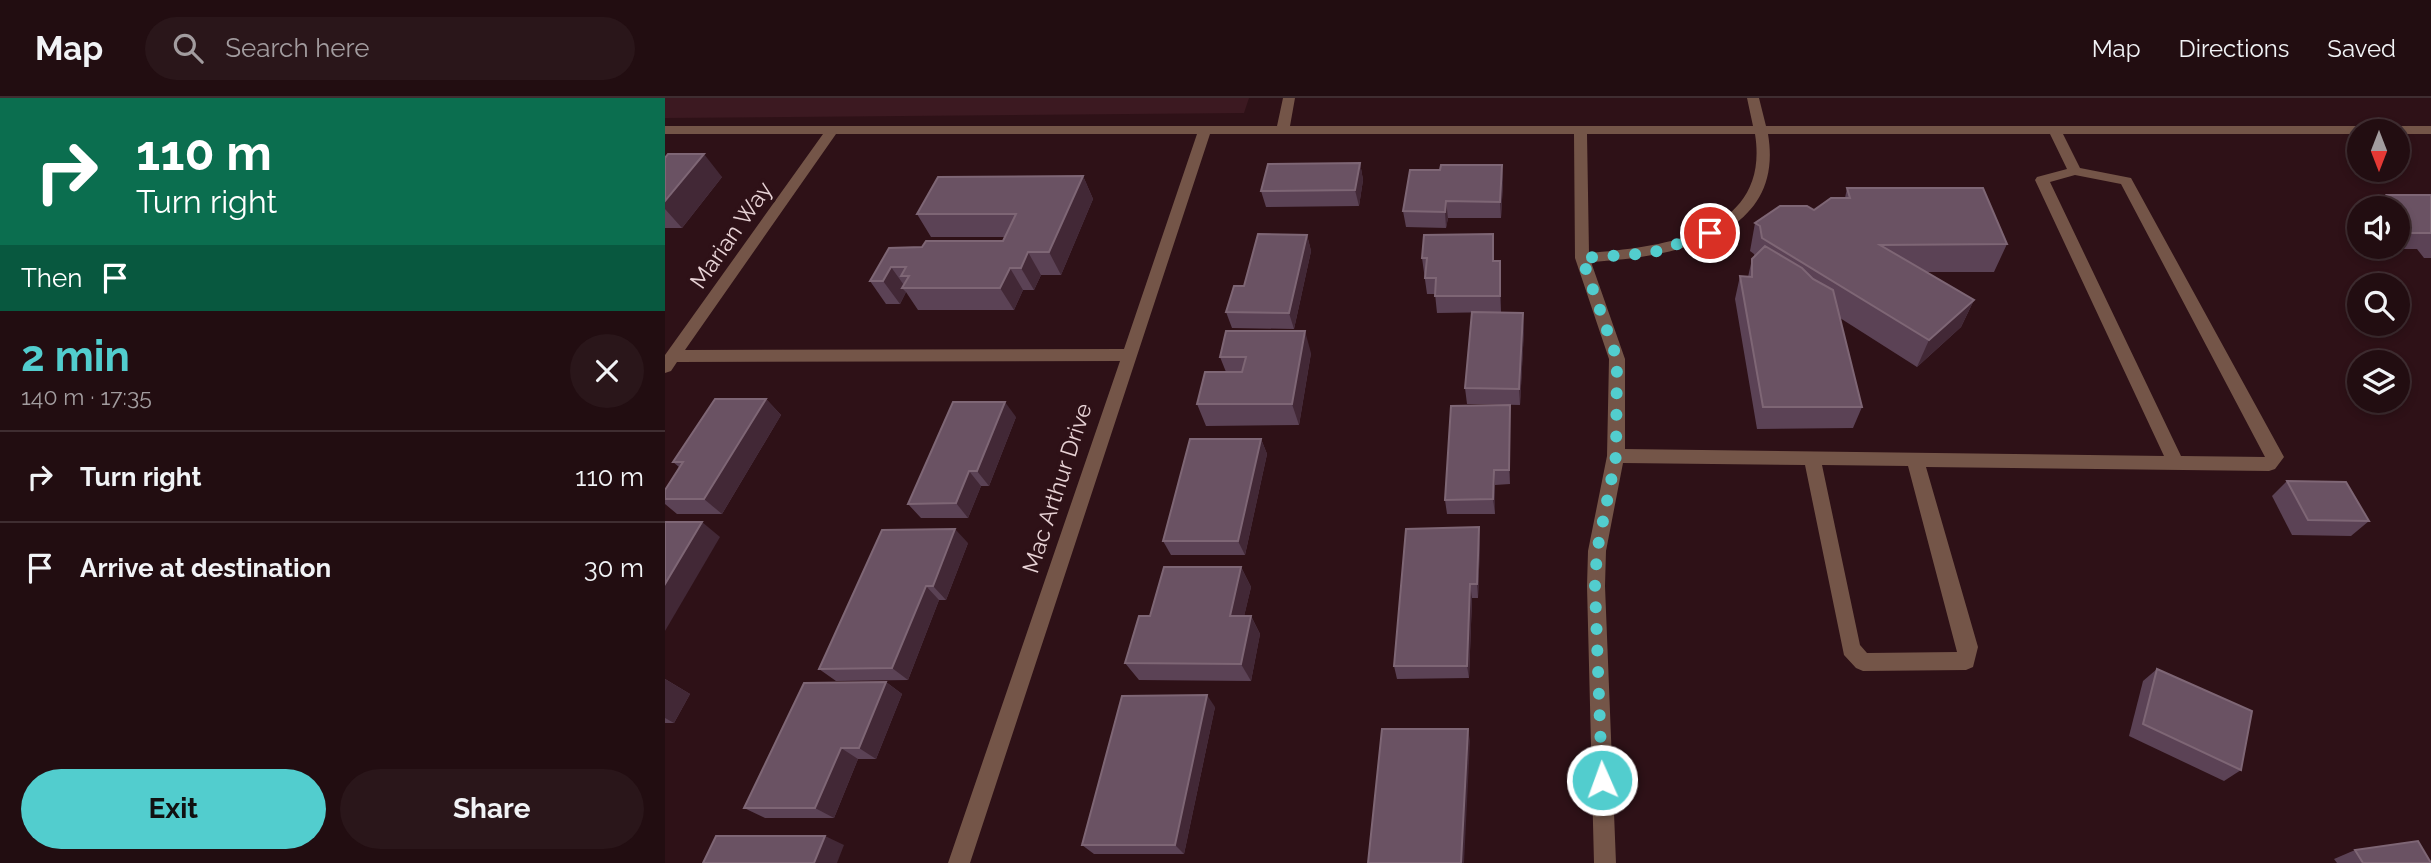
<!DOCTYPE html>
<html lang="en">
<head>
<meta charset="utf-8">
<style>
  body { margin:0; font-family:Raleway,sans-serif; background:#2a161a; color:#f1f3f6; height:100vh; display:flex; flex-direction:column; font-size:26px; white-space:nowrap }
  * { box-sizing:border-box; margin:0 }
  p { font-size:23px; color:#a29c9f }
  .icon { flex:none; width:38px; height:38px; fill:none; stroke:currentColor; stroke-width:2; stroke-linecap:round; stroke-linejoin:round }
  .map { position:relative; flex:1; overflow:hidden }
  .panel { display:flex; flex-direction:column; background:#220d11; width:665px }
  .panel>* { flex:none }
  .top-card { background:#0b6e4f; color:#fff; overflow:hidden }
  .needle { width:46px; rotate:180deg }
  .buttons { position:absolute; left:1682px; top:21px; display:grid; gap:14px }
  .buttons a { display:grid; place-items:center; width:63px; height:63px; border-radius:50%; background:#220d11; box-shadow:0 4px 10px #0003,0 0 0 2px #3f2d31; font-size:35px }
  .pin { position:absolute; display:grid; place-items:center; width:60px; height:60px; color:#fff; margin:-30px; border:4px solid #fff; border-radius:50%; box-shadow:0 2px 7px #0007 }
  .me { position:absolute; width:77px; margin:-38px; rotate:358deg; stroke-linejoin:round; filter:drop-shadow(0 0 5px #0008) }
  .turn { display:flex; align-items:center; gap:24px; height:147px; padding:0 21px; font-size:32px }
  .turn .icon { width:91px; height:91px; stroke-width:2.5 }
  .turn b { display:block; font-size:49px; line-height:60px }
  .then { display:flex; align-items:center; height:66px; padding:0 21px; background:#0003; gap:14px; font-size:26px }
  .round { display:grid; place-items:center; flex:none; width:74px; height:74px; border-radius:37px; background:#2a161a }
  .headline { display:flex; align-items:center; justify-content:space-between; height:119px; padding:0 21px }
  h1 { font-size:42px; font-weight:700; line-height:52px; color:#52cdce }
  .primary-button { display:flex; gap:14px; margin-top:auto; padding:14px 21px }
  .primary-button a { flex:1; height:80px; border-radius:42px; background:#52cdce; color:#111; font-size:28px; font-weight:700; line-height:80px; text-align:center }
  .primary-button a+a { background:#2a161a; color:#f1f3f6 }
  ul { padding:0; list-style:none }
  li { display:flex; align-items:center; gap:21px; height:91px; padding:0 21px; border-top:2px solid #3f2d31 }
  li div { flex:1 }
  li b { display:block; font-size:26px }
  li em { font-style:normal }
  header { display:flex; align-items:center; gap:42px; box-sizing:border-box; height:98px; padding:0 35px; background:#220d11; border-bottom:2px solid #3f2d31 }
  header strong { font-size:33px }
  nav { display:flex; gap:38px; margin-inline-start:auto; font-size:24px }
  .search { width:490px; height:63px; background:#2a161a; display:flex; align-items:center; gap:18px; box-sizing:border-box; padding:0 24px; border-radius:38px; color:#a29c9f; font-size:26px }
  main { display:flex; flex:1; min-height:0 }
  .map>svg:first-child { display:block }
  .built { fill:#3c1921 }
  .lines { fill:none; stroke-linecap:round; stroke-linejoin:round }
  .minor { fill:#745548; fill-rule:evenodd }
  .wall { fill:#5b4255 }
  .shaded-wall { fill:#422836 }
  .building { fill:#6a5263; stroke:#7e6675; stroke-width:2 }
  .route { stroke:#52cdce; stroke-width:12; stroke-dasharray:0 21.6 }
  .labels { text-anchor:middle; stroke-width:7; stroke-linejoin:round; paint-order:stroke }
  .street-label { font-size:23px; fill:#e8d3d6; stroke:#2e1117 }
</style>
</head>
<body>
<header>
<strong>Map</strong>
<div class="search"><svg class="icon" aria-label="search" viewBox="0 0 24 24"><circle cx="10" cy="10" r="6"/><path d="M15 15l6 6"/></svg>Search here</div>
<nav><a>Map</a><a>Directions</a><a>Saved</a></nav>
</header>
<main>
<section class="panel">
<div class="top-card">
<div class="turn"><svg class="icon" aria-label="right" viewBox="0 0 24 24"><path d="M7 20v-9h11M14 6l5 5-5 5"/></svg><div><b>110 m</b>Turn right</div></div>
<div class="then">Then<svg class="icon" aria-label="arrive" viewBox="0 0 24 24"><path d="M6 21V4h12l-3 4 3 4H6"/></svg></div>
</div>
<div class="headline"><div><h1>2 min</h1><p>140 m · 17:35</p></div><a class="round"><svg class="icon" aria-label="close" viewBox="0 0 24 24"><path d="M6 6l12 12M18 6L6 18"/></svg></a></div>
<ul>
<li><svg class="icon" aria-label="right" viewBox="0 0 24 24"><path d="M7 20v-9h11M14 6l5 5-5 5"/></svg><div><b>Turn right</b></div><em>110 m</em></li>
<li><svg class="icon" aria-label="arrive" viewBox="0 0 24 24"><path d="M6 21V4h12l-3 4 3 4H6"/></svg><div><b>Arrive at destination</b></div><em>30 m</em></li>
</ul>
<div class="primary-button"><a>Exit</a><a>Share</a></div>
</section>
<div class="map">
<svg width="1766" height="765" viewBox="0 0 1766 765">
  <rect width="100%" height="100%" fill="#2e1117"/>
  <polygon class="built" points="0,0 584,0 579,15 0,20"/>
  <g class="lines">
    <path class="minor" d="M618,0H630L625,28H1088L1082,0H1094L1101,28H1766V36H1732V33H1694V36H1398L1415,70L1466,80L1619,359L1610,371L1604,373L1261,369L1313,549L1308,569L1301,572L1198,573L1191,570L1179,557L1140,367L958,365L941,453L940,488L951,765H929L922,488L923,453L942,358L944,261L910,160L909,36H545L305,765H283L455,263L12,264L6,273L0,275V257L158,36H0V28H612ZM171,36H532L459,251L20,252ZM922,36H1090C1106,136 998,149 924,155ZM1103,36H1385L1402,71L1372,79L1370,82L1499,358L960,351V261L926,164C1003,159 1121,142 1103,36ZM1410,77L1456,86L1600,359L1516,358L1385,84ZM1157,367L1243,368L1292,554L1202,555L1195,547Z"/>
  </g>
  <g class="wall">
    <polygon points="0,60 57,79 17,130 0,130"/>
    <polygon points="695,65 698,82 694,108 601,109 596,93"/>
    <polygon points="837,67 838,84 836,120 783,120 781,130 741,129 738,113 775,72"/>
    <polygon points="418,78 428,101 396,177 376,177 369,192 358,192 349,212 253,212 241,194 235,206 221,206 205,183 257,149 338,143 339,139 266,139 252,116"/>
    <polygon points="1182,90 1342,146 1329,174 1262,174 1309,202 1296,229 1252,269 1175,220 1197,309 1188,330 1092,331 1070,201 1075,178 1083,179 1087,161 1090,159 1089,156 1085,153 1090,125 1149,112 1180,100"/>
    <polygon points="1722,97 1766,97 1766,160 1759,160 1752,151 1714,151 1712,149 1732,149 1732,110 1696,110 1702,103 1718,103"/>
    <polygon points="1694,113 1694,126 1689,119"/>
    <polygon points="828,136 829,163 836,179 836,214 772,215 770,196 762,196 757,160"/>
    <polygon points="642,137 646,153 629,231 567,230 561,214 579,188"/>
    <polygon points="859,231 855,307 802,306 800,290"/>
    <polygon points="646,255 634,327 541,328 532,306 561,274 555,259"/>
    <polygon points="101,301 116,317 57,416 12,416 0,406 0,392 14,369 8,364"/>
    <polygon points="351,319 324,388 316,388 303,420 256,420 243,406"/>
    <polygon points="845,323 845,386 830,387 830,416 782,416 780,402"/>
    <polygon points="596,341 602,356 580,457 506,457 498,443"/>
    <polygon points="1622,383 1704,423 1686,438 1627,437 1607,398"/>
    <polygon points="815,444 813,500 807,500 804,580 732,581 729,568"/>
    <polygon points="303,445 281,502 274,502 243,582 171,583 154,571"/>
    <polygon points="576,469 586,489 579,518 586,518 595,536 586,583 474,582 460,565 485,518"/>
    <polygon points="1492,571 1576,672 1559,683 1464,638 1478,583"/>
    <polygon points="0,581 25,596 9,625 0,625"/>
    <polygon points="221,584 237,596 211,661 193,661 169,720 100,720 79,710"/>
    <polygon points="550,609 519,756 429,756 417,747"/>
    <polygon points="1690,752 1766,765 1672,765 1669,761"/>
  </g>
  <g class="shaded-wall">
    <polygon points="39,56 57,79 17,130 0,111 0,103"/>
    <polygon points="695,65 698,82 694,108 690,92"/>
    <polygon points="837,67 838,84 836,120 835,104"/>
    <polygon points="418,78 428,101 396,177 384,154"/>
    <polygon points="781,103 783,120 781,130 780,114"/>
    <polygon points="642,137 646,153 629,231 624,215"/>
    <polygon points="363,154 376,177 369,192 356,170"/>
    <polygon points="835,163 836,179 836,214 835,198"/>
    <polygon points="226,169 241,190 237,190 241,194 235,206 218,183"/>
    <polygon points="345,170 358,192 349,212 335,190"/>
    <polygon points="1309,202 1296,229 1252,269 1264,242"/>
    <polygon points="858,215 859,231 855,307 854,291"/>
    <polygon points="640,233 646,255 634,327 627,306"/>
    <polygon points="101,301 116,317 57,416 39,401"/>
    <polygon points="340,304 351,319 324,388 312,373"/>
    <polygon points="845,307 845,386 844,372"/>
    <polygon points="596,341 602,356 580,457 573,443"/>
    <polygon points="829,372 830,387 830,416 828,401"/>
    <polygon points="304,373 316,388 303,420 291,405"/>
    <polygon points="37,424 55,439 0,533 0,486"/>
    <polygon points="814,429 815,444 813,500 812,486"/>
    <polygon points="290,431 303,445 281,502 268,488"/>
    <polygon points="576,469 586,489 575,536 565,518"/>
    <polygon points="805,486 807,500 804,580 802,568"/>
    <polygon points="261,488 274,502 243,582 227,570"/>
    <polygon points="586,518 595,536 586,583 576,566"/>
    <polygon points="0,581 25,596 9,625 0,620"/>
    <polygon points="221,584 237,596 211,661 194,650"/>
    <polygon points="542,597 550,609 519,756 510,747"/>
    <polygon points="803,631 805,643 799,765 796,765"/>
    <polygon points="176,650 193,661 169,720 150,710"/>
    <polygon points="160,738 179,747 172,765 149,765"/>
  </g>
  <g class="building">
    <polygon points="3,56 39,56 0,103 0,60"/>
    <polygon points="695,65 690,92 596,93 603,66"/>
    <polygon points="776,67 837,67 835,104 781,103 780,114 738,113 745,72 775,72"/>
    <polygon points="418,78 384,154 363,154 356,170 345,170 335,190 237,190 244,178 236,178 241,169 226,169 218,183 205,183 224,150 257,149 261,143 338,143 351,116 252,116 273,79"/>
    <polygon points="1182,90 1318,90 1342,146 1215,147 1309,202 1264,242 1097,140 1095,128 1090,125 1115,108 1142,108 1149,112 1166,100 1185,100"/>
    <polygon points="1722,97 1766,97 1766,135 1732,135 1732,110 1708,110 1702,103 1727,103"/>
    <polygon points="593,136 642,137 624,215 561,214 569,188 579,188"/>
    <polygon points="828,136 828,163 835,163 835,198 770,198 771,180 760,180 762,160 757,160 759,137"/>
    <polygon points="1100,148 1137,170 1148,181 1168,192 1197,309 1098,309 1075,178 1087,179 1087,161"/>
    <polygon points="807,214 858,215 854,291 800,290"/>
    <polygon points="561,233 640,233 627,306 532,306 540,274 577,274 581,259 555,259"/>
    <polygon points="50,301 101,301 39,401 0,401 0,392 18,364 8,364"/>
    <polygon points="288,304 340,304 312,373 304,373 291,405 243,406"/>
    <polygon points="845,307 844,372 829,372 828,401 780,402 786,308"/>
    <polygon points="525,341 596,341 573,443 498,443"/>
    <polygon points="1622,383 1681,384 1704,423 1643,422"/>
    <polygon points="0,424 37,424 0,486"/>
    <polygon points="814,429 812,486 805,486 802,568 729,568 741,431"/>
    <polygon points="290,431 268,488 261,488 227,570 154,571 217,432"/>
    <polygon points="499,469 576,469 565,518 586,518 576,566 460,565 474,518 485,518"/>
    <polygon points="1492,571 1587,613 1576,672 1478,626"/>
    <polygon points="221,584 194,650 176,650 150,710 79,710 139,585"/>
    <polygon points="542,597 510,747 417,747 457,598"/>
    <polygon points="717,631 803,631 796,765 703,765"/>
    <polygon points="51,738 160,738 149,765 38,765"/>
    <polygon points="1753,743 1766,765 1698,765 1690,752"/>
  </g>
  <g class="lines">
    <polyline class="route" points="937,682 930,488 932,453 951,358 952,261 917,160 986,155 1045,135"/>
  </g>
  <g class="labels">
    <g class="street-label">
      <text transform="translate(66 137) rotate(-55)" y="8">Marian Way</text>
      <text transform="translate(392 390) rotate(-72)" y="8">Mac Arthur Drive</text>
    </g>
  </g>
</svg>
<div class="buttons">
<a><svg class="needle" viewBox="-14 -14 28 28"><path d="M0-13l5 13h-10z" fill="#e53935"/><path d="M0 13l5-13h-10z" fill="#a29c9f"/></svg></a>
<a><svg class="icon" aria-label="sound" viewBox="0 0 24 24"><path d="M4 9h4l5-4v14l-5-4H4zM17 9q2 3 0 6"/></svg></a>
<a><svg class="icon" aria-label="search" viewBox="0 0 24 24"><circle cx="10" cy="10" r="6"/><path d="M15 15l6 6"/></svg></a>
<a><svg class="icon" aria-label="layers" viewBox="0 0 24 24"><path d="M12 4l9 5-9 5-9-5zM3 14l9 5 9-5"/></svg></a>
</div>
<div class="pin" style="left:1045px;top:135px;background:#d93025"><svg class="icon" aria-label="arrive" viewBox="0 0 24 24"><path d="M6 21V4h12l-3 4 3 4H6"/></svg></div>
<svg class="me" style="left:937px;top:682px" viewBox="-20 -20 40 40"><circle r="17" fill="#52cdce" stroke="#fff" stroke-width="3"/><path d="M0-11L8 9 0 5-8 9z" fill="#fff"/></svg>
</div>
</main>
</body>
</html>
